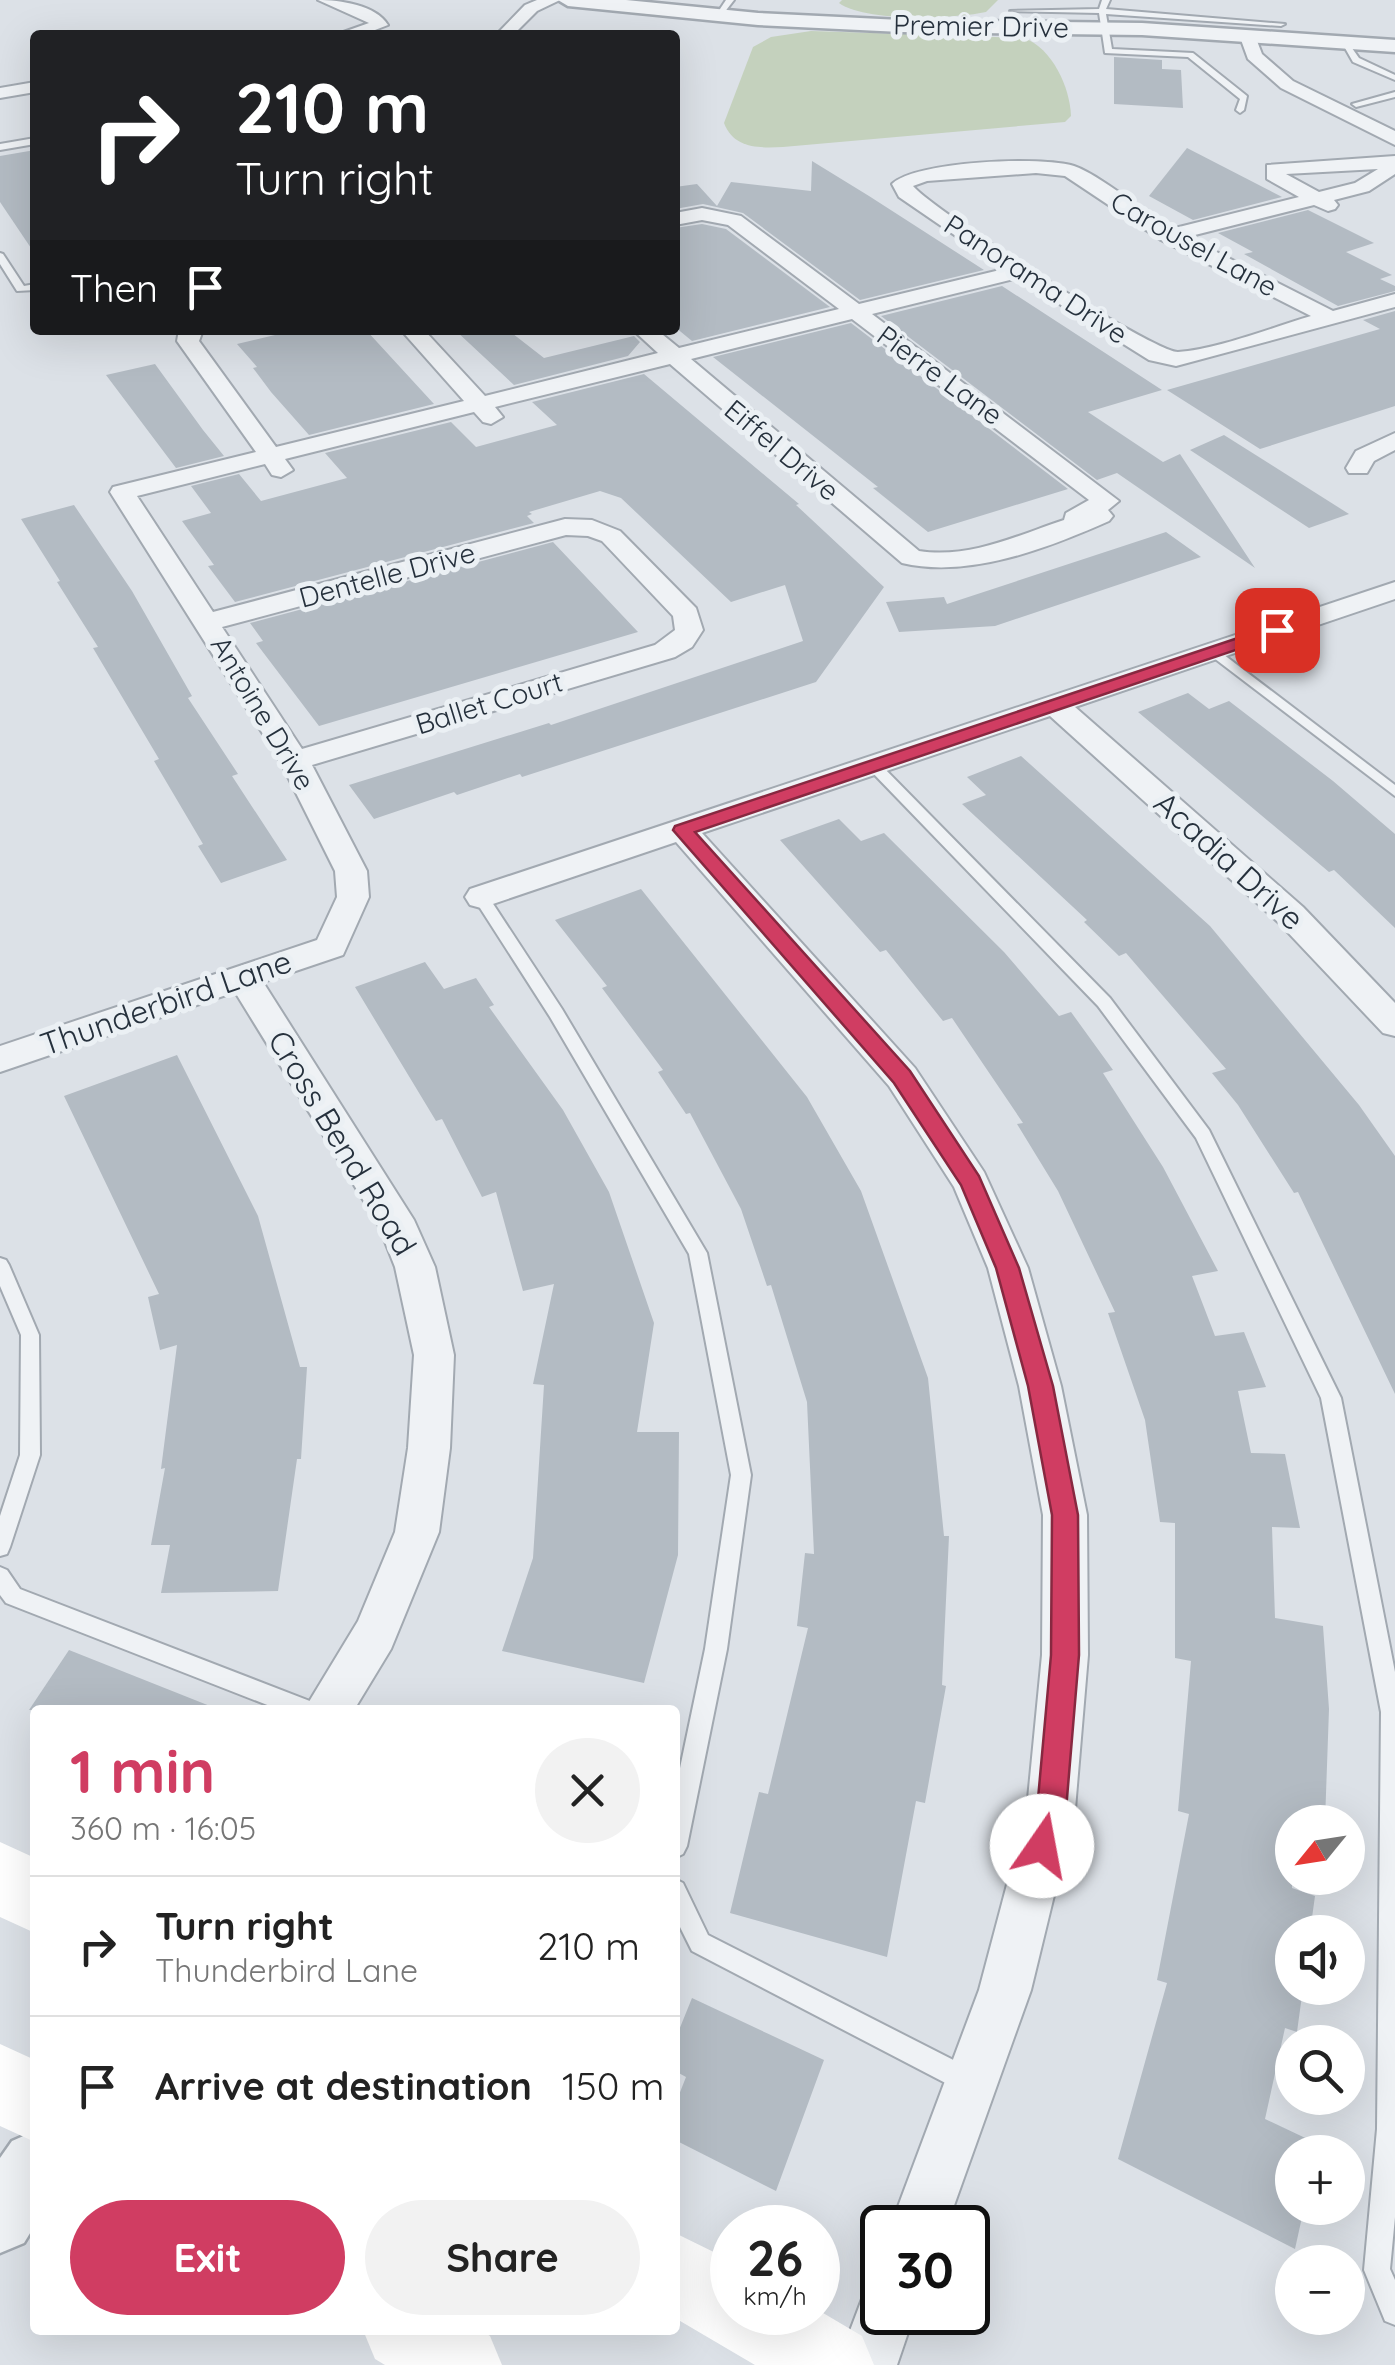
<!DOCTYPE html>
<html lang="en">
<head>
<meta charset="utf-8">
<style>
  body { margin:0; font-family:Quicksand,sans-serif; background:#f2f2f2; color:#222; height:100vh; display:flex; flex-direction:column; font-size:38px; white-space:nowrap }
  * { box-sizing:border-box; margin:0 }
  p { font-size:32px; color:#767676 }
  .icon { flex:none; width:55px; height:55px; fill:none; stroke:currentColor; stroke-width:2; stroke-linecap:round; stroke-linejoin:round }
  .map { position:relative; flex:1; overflow:hidden }
  .sheet { position:absolute; left:30px; top:1705px; width:650px; height:630px; display:flex; flex-direction:column; background:#fff; border-radius:10px; box-shadow:0 10px 40px #0002 }
  .sheet>* { flex:none }
  .banner { position:absolute; left:30px; top:30px; width:650px; height:305px; border-radius:10px; box-shadow:0 10px 40px #0002; background:#202124; color:#fff; overflow:hidden }
  .needle { width:65px; rotate:240deg }
  .tools { position:absolute; left:1275px; top:1805px; display:grid; gap:20px }
  .tools a { display:grid; place-items:center; width:90px; height:90px; border-radius:50%; background:#fff; box-shadow:0 10px 40px #0002; font-size:50px }
  .speed { position:absolute; left:710px; top:2205px; display:flex; gap:20px; font-size:50px; font-weight:700; text-align:center }
  .speed>* { display:grid; place-content:center; width:130px; height:130px; border-radius:50%; background:#fff; box-shadow:0 10px 40px #0002; line-height:1 }
  .speed small { font-size:25px; font-weight:400 }
  .speed .limit { border:5px solid #111; border-radius:15px; background:#fff; color:#111 }
  .pin { position:absolute; display:grid; place-items:center; width:85px; height:85px; color:#fff; margin:-42px; border-radius:20px; box-shadow:0 5px 15px #0006 }
  .me { position:absolute; width:110px; margin:-55px; rotate:12deg; stroke-linejoin:round; filter:drop-shadow(0 0 8px #0008) }
  .turn { display:flex; align-items:center; gap:35px; height:210px; padding:0 40px; font-size:45px }
  .turn .icon { width:130px; height:130px; stroke-width:2.5 }
  .turn b { display:block; font-size:70px; line-height:85px }
  .then { display:flex; align-items:center; height:95px; padding:0 40px; background:#0003; gap:20px; font-size:38px }
  .round { display:grid; place-items:center; flex:none; width:105px; height:105px; border-radius:52px; background:#f2f2f2 }
  .summary { display:flex; align-items:center; justify-content:space-between; height:170px; padding:0 40px }
  h1 { font-size:60px; font-weight:700; line-height:75px; color:#d03d62 }
  .action { display:flex; gap:20px; margin-top:auto; padding:20px 40px }
  .action a { flex:1; height:115px; border-radius:60px; background:#d03d62; color:#fff; font-size:40px; font-weight:700; line-height:115px; text-align:center }
  .action a+a { background:#f2f2f2; color:#222 }
  ul { padding:0; list-style:none }
  li { display:flex; align-items:center; gap:30px; height:140px; padding:0 40px; border-top:2px solid #e0e0e0 }
  li div { flex:1 }
  li b { display:block; font-size:38px }
  li em { font-style:normal }
  .map>svg:first-child { display:block }
  .green { fill:#c4d1bd }
  .building { fill:#b3bbc3 }
  .lines { fill:none; stroke-linecap:round; stroke-linejoin:round }
  .service-casing { stroke:#a2a9b1; stroke-width:4 }
  .minor-casing { stroke:#a2a9b1; stroke-width:4 }
  .tertiary-casing { stroke:#a2a9b1; stroke-width:5 }
  .service { fill:#eff2f5; fill-rule:evenodd }
  .minor { fill:#eff2f5; fill-rule:evenodd }
  .tertiary { fill:#eff2f5; fill-rule:evenodd }
  .secondary { fill:#fff; fill-rule:evenodd }
  .route { fill:#d03d62; stroke:#872840; stroke-width:2.5 }
  .labels { text-anchor:middle; stroke-width:10; stroke-linejoin:round; paint-order:stroke }
  .far-street-label { font-size:28px; fill:#26313d; stroke:#ebf0f4 }
  .street-label { font-size:32px; fill:#26313d; stroke:#ebf0f4 }
</style>
</head>
<body>
<div class="map">
<svg width="1395" height="2365" viewBox="0 0 1395 2365">
  <rect width="100%" height="100%" fill="#dce1e7"/>
  <g class="green">
    <path d="M842,0H998L986,12C954,19 865,22 839,3Z"/>
    <path d="M811,31L1024,38C1052,48 1070,87 1071,116L1065,122L783,147C759,148 734,149 724,123L753,47L771,37Z"/>
  </g>
  <g class="building">
    <polygon points="1114,57 1162,60 1162,69 1181,70 1183,108 1114,104"/>
    <polygon points="1187,148 1255,183 1282,197 1193,220 1149,196"/>
    <polygon points="35,150 35,254 0,202 0,156"/>
    <polygon points="812,161 869,196 984,270 860,300 743,213 703,204 675,209 675,187 697,184 717,206 731,182 811,191"/>
    <polygon points="1308,210 1374,243 1346,252 1392,275 1380,279 1395,286 1395,291 1338,306 1244,254 1253,252 1218,233"/>
    <polygon points="702,224 726,229 830,307 692,341 675,327 675,228"/>
    <polygon points="1002,286 1162,390 1088,412 1163,462 1180,454 1255,568 1117,473 1097,480 881,316"/>
    <polygon points="1395,311 1395,406 1260,449 1167,390 1380,329 1363,320"/>
    <polygon points="851,323 1068,489 928,532 873,488 878,487 713,357"/>
    <polygon points="296,330 366,330 434,404 309,435 271,392 253,368 257,367 237,344"/>
    <polygon points="455,330 508,330 544,358 634,336 640,342 628,356 514,385"/>
    <polygon points="155,364 203,430 224,456 176,468 106,375"/>
    <polygon points="644,374 799,504 796,505 884,587 816,682 522,777 520,774 457,795 454,792 374,819 349,785 549,723 551,725 803,641 785,585 731,602 621,498 600,491 529,512 532,514 527,516 534,523 235,602 208,566 214,565 182,521 211,513 191,486 239,474 261,501 347,478 325,453 451,422 476,447 557,425 532,402"/>
    <polygon points="1224,435 1349,514 1309,528 1190,450"/>
    <polygon points="74,505 132,591 192,696 188,698 238,774 232,776 287,860 221,883 198,846 203,844 154,761 159,759 93,648 98,647 57,582 60,581 21,519"/>
    <polygon points="1166,532 1201,557 995,626 899,632 886,602 944,597 947,604"/>
    <polygon points="553,542 638,632 319,726 256,643 263,641 250,623"/>
    <polygon points="1188,693 1209,709 1229,701 1333,781 1395,834 1395,928 1334,870 1329,872 1138,712"/>
    <polygon points="1021,756 1210,926 1359,1105 1395,1156 1395,1394 1298,1192 1294,1193 1238,1105 1212,1073 1226,1069 1126,953 1119,956 1084,922 1087,920 962,804 986,795 967,777"/>
    <polygon points="839,819 861,841 884,833 1004,952 1059,1016 1071,1012 1113,1070 1103,1073 1163,1167 1218,1271 1192,1276 1215,1336 1244,1332 1266,1387 1238,1391 1251,1453 1285,1454 1300,1528 1272,1527 1275,1618 1323,1626 1329,1709 1325,1822 1292,1822 1292,1888 1315,1896 1310,1932 1292,1932 1292,1988 1303,1988 1297,2032 1285,2028 1265,2119 1318,2144 1316,2152 1292,2152 1292,2208 1304,2208 1295,2249 1118,2159 1167,1983 1157,1980 1189,1814 1178,1811 1191,1661 1175,1658 1175,1523 1160,1522 1145,1420 1108,1313 1115,1312 1058,1191 1017,1124 1023,1123 952,1018 943,1021 886,950 880,952 780,840"/>
    <polygon points="641,889 807,1097 861,1191 928,1378 944,1536 949,1536 942,1685 946,1686 925,1803 916,1801 887,1957 730,1913 759,1792 768,1794 808,1628 797,1626 805,1553 814,1554 807,1402 771,1285 767,1286 741,1209 690,1113 686,1114 658,1072 663,1070 602,988 607,986 555,920"/>
    <polygon points="425,962 444,989 476,978 494,1005 489,1007 563,1110 609,1192 654,1323 637,1432 679,1432 678,1555 644,1683 502,1651 533,1558 544,1385 533,1384 554,1284 523,1291 496,1192 482,1197 442,1119 436,1121 355,987"/>
    <polygon points="177,1055 258,1216 300,1367 307,1367 301,1459 297,1459 278,1591 161,1593 170,1545 151,1545 165,1468 161,1469 177,1345 160,1350 148,1297 159,1294 64,1096"/>
    <polygon points="69,1650 215,1708 215,1710 29,1710"/>
    <polygon points="692,1998 824,2060 776,2191 675,2140 675,2105 686,2077 675,2071 675,2040"/>
  </g>
  <g class="lines">
    <defs>
      <g id="service">
        <polygon points="726,0 734,0 720,18 714,18"/>
        <polygon points="1102,0 1110,0 1106,9 1285,24 1281,26 1106,14 1112,49 1193,53 1247,96 1244,110 1240,113 1236,110 1240,99 1188,57 1105,53 1099,13 1010,11 1099,9"/>
        <polygon points="1341,41 1347,41 1359,58 1395,75 1395,80 1353,62"/>
        <polygon points="1395,92 1395,97 1356,107 1352,104"/>
        <polygon points="35,138 35,144 0,150 0,144"/>
        <polygon points="0,253 3,254 24,286 35,284 35,290 17,291 0,264"/>
        <polygon points="1215,648 1395,785 1395,796 1210,655 1209,652"/>
        <polygon points="874,762 879,763 1110,998 1209,1130 1341,1398 1395,1672 1395,2217 1390,2269 1395,2280 1395,2325 1385,2321 1364,2270 1377,2129 1381,1712 1321,1398 1196,1138 1098,1006 869,769 867,766"/>
        <polygon points="481,892 486,893 562,1009 707,1253 751,1475 727,1649 687,1846 683,1854 675,1858 675,1792 705,1649 731,1475 689,1254 550,1017 473,897"/>
        <polygon points="0,1258 6,1260 9,1265 39,1335 40,1455 10,1547 7,1554 0,1556 0,1516 20,1455 21,1335 0,1286"/>
        <polygon points="0,1567 7,1570 20,1589 315,1703 318,1710 280,1710 6,1603 0,1595"/>
        <polygon points="675,1879 683,1883 708,1935 975,2071 979,2080 975,2089 966,2093 957,2089 692,1951 675,1917"/>
      </g>
      <g id="minor">
        <path d="M318,0C340,0 376,5 388,25L362,35H335L369,23Z"/>
        <polygon points="537,0 560,0 537,11 513,35 496,35 525,5"/>
        <polygon points="1242,33 1254,33 1262,54 1293,81 1395,131 1395,145 1281,88 1248,59 1240,37"/>
        <polygon points="35,82 35,92 0,98 0,88"/>
        <path d="M1395,156V174L1369,191L1334,200L1338,205L1335,209L1328,211L1314,205L1187,237L1333,311L1395,294V307L1176,366L1149,360L1018,278L872,314L1119,501L1108,510L1113,516L1109,521C1048,548 969,579 902,563L670,364L495,407L503,417L491,424L483,422L474,412L285,459L293,470L281,477L272,475L265,464L137,496L213,612L565,519L592,520L620,531L696,608L703,630L692,647L675,657L312,765L367,871L369,897L343,955L263,982L414,1220L435,1267L454,1355L450,1448L439,1532L391,1649L354,1710H304L358,1621L395,1532L408,1448L414,1355L395,1267L378,1224L235,992L0,1072V1046L317,940L337,897L335,871L280,761L110,492L113,487L256,452L177,341L179,330H203L199,341L276,447L464,401L401,330H424L485,396L658,353L633,330H657L679,348L839,309L728,225L702,220L675,225V213L702,208L741,216L859,304L1004,269L899,197L892,184C916,161 1041,156 1074,166C1100,175 1146,213 1171,229L1299,197L1267,179V165ZM1378,169L1355,183L1319,192L1286,174ZM1036,173L1065,176L1161,240L1311,316C1274,327 1215,350 1178,352C1154,353 933,210 913,186L927,181ZM852,319L1089,500L1066,513L1064,520C1018,535 970,559 919,551L691,359ZM566,535L588,536L602,541L673,616L675,630L655,645L302,749L222,627Z"/>
        <polygon points="1395,433 1395,450 1374,461 1367,473 1349,473 1346,468 1356,451"/>
        <polygon points="1395,582 1395,599 1075,707 1303,907 1395,1003 1395,1036 1383,1033 1279,923 1050,716 702,833 915,1068 984,1172 1028,1268 1061,1386 1087,1515 1088,1655 1075,1809 1031,1990 946,2228 890,2228 979,1990 1027,1809 1042,1655 1043,1515 1019,1386 988,1268 954,1187 889,1086 676,842 481,908 470,905 465,897 470,889"/>
        <polygon points="882,2284 882,2312 915,2312 897,2365 837,2365 865,2291"/>
      </g>
      <g id="tertiary">
        <polygon points="558,0 626,0 758,13 901,20 1142,23 1395,40 1395,52 1142,35 901,32 758,25 568,6"/>
        <polygon points="35,2131 35,2225 24,2243 0,2253 0,2158 12,2141"/>
      </g>
    </defs>
    <use href="#service" class="service-casing"/>
    <use href="#minor" class="minor-casing"/>
    <use href="#tertiary" class="tertiary-casing"/>
    <use href="#service" class="service"/>
    <use href="#minor" class="minor"/>
    <use href="#tertiary" class="tertiary"/>
    <g class="secondary">
      <polygon points="0,1842 35,1858 35,1933 0,1917"/>
      <polygon points="0,2044 35,2060 35,2142 0,2126"/>
      <polygon points="675,2233 732,2261 732,2312 818,2310 862,2336 874,2365 755,2365 675,2318"/>
      <polygon points="363,2330 481,2330 490,2336 502,2365 385,2365 375,2359"/>
    </g>
  </g>
  <polygon class="route" points="1277,625 1283,626 1283,634 695,832 910,1071 979,1176 1019,1268 1053,1386 1078,1515 1079,1655 1066,1810 1053,1856 1042,1861 1032,1856 1027,1846 1037,1810 1051,1655 1052,1515 1028,1386 996,1268 961,1185 894,1083 673,830 675,826"/>
  <g class="labels">
    <g class="far-street-label">
      <text transform="translate(981 26) rotate(1)" y="10">Premier Drive</text>
      <text transform="translate(1194 244) rotate(29)" y="10">Carousel Lane</text>
      <text transform="translate(1036 279) rotate(33)" y="10">Panorama Drive</text>
      <text transform="translate(940 375) rotate(36)" y="10">Pierre Lane</text>
      <text transform="translate(782 450) rotate(40)" y="10">Eiffel Drive</text>
      <text transform="translate(387 575) rotate(-15)" y="10">Dentelle Drive</text>
      <text transform="translate(489 703) rotate(-17)" y="10">Ballet Court</text>
      <text transform="translate(263 713) rotate(59)" y="10">Antoine Drive</text>
    </g>
    <g class="street-label">
      <text transform="translate(1229 861) rotate(42)" y="11">Acadia Drive</text>
      <text transform="translate(166 1003) rotate(-19)" y="11">Thunderbird Lane</text>
      <text transform="translate(342 1143) rotate(59)" y="11">Cross Bend Road</text>
    </g>
  </g>
</svg>
<div class="tools">
<a><svg class="needle" viewBox="-14 -14 28 28"><path d="M0-13l5 13h-10z" fill="#e53935"/><path d="M0 13l5-13h-10z" fill="#767676"/></svg></a>
<a><svg class="icon" aria-label="sound" viewBox="0 0 24 24"><path d="M4 9h4l5-4v14l-5-4H4zM17 9q2 3 0 6"/></svg></a>
<a><svg class="icon" aria-label="search" viewBox="0 0 24 24"><circle cx="10" cy="10" r="6"/><path d="M15 15l6 6"/></svg></a>
<a>+</a>
<a>−</a>
</div>
<div class="speed"><div>26<small>km/h</small></div><div class="limit">30</div></div>
<div class="pin" style="left:1277px;top:630px;background:#d93025"><svg class="icon" aria-label="arrive" viewBox="0 0 24 24"><path d="M6 21V4h12l-3 4 3 4H6"/></svg></div>
<svg class="me" style="left:1042px;top:1846px" viewBox="-20 -20 40 40"><circle r="19" fill="#fff"/><path d="M0-13L10 11 0 6-10 11z" fill="#d03d62"/></svg>
<div class="banner">
<div class="turn"><svg class="icon" aria-label="right" viewBox="0 0 24 24"><path d="M7 20v-9h11M14 6l5 5-5 5"/></svg><div><b>210 m</b>Turn right</div></div>
<div class="then">Then<svg class="icon" aria-label="arrive" viewBox="0 0 24 24"><path d="M6 21V4h12l-3 4 3 4H6"/></svg></div>
</div>
<section class="sheet">
<div class="summary"><div><h1>1 min</h1><p>360 m · 16:05</p></div><a class="round"><svg class="icon" aria-label="close" viewBox="0 0 24 24"><path d="M6 6l12 12M18 6L6 18"/></svg></a></div>
<ul>
<li><svg class="icon" aria-label="right" viewBox="0 0 24 24"><path d="M7 20v-9h11M14 6l5 5-5 5"/></svg><div><b>Turn right</b><p>Thunderbird Lane</p></div><em>210 m</em></li>
<li><svg class="icon" aria-label="arrive" viewBox="0 0 24 24"><path d="M6 21V4h12l-3 4 3 4H6"/></svg><div><b>Arrive at destination</b></div><em>150 m</em></li>
</ul>
<div class="action"><a>Exit</a><a>Share</a></div>
</section>
</div>
</body>
</html>
